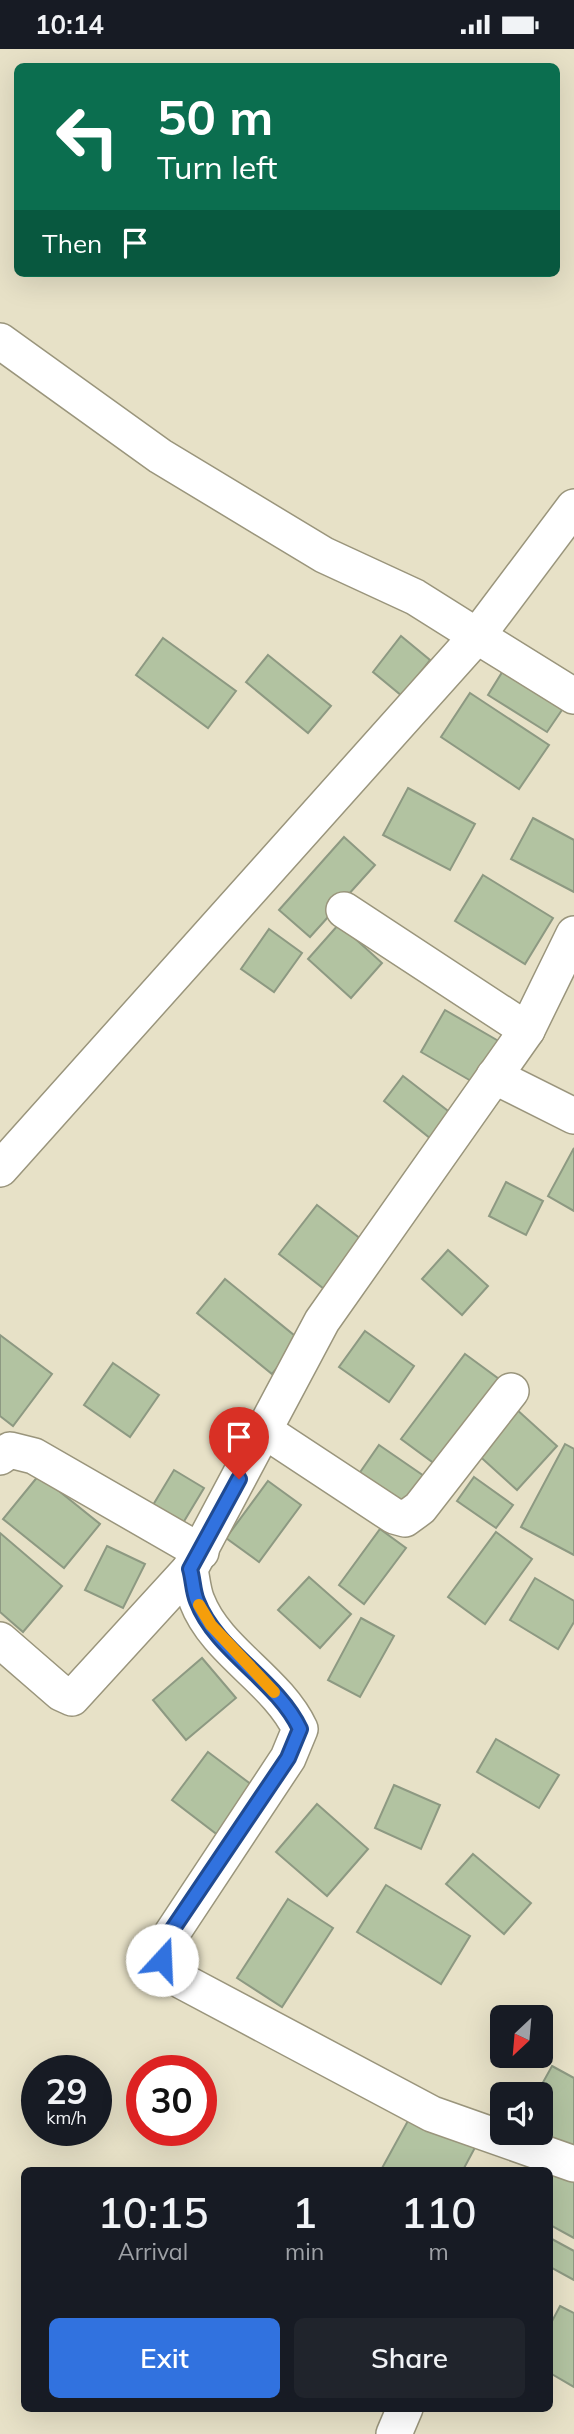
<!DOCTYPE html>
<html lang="en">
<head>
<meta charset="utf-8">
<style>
  body { margin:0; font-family:Mulish,sans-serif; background:#20242c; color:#f1f3f6; height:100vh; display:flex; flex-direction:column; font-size:26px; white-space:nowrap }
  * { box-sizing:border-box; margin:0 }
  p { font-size:23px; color:#9ea1a6 }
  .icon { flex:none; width:38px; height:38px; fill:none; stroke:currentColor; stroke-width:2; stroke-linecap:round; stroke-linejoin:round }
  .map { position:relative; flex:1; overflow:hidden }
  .drawer { position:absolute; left:21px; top:2118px; width:532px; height:245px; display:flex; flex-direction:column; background:#171b24; border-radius:10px; box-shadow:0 7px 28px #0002 }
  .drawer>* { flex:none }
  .hud { position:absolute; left:14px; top:14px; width:546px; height:214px; border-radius:10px; box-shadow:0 7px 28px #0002; background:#0b6e4f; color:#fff; overflow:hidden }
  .needle { width:46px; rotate:206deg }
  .fabs { position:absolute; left:490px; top:1956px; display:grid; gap:14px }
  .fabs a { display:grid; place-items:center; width:63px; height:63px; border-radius:10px; background:#171b24; box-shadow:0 7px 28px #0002; font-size:35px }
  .speed { position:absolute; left:21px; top:2006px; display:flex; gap:14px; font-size:35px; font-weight:700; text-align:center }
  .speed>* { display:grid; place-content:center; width:91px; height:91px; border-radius:50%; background:#171b24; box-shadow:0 7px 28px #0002; line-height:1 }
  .speed small { font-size:18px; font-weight:400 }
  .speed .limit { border:10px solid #d22; background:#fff; color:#111 }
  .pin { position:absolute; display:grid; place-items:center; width:60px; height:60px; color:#fff; margin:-72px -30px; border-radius:50% 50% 50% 0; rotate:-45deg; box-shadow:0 0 7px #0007 }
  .pin .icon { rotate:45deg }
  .me { position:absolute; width:77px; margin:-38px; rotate:20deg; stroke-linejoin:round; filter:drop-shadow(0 0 5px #0008) }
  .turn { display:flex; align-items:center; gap:24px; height:147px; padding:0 28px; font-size:32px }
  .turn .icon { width:91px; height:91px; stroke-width:2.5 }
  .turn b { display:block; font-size:49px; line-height:60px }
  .then { display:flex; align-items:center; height:66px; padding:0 28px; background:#0003; gap:14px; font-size:26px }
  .eta { display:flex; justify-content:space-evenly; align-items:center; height:119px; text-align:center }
  .eta b { font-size:42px; font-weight:600; line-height:49px }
  .button { display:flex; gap:14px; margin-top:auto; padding:14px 28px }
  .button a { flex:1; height:80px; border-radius:10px; background:#3172df; color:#fff; font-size:28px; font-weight:600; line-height:80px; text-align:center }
  .button a+a { background:#20242c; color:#f1f3f6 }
  .status { display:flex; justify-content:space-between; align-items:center; height:49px; padding:0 35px; background:#171b24; direction:ltr }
  .status svg { height:19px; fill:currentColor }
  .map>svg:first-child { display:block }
  .building { fill:#b2c3a1; stroke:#8d9982; stroke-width:2 }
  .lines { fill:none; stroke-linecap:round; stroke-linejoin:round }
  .street-casing { stroke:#9a957c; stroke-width:38 }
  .street { stroke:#fff; stroke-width:35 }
  .route-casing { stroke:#204a91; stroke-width:18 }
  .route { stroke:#3172df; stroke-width:12 }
  .slow { stroke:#f59e0b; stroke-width:12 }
</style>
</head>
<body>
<div class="status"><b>10:14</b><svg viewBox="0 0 49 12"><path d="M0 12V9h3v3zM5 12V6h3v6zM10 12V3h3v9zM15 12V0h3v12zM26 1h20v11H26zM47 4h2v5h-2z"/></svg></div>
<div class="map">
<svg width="574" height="2385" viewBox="0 0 574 2385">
  <rect width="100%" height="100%" fill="#e7e1c7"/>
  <g class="building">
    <polygon points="401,587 430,611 402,647 373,623"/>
    <polygon points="163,589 236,642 208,679 136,626"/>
    <polygon points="268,606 331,657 308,684 246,633"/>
    <polygon points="506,617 566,655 547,683 488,646"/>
    <polygon points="470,644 549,696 519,740 441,688"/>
    <polygon points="408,739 475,775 450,821 383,786"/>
    <polygon points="533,769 574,791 574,843 511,810"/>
    <polygon points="344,788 375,816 310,888 279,861"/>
    <polygon points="483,826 553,869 525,915 455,872"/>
    <polygon points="339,875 382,914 351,949 308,910"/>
    <polygon points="269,880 302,904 274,943 241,920"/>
    <polygon points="445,961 502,994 478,1036 421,1003"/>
    <polygon points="403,1027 461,1072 441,1098 384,1052"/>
    <polygon points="574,1099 574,1162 548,1147"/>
    <polygon points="506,1133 543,1152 526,1186 489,1167"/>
    <polygon points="317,1156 366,1194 328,1243 279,1205"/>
    <polygon points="448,1201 488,1237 462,1266 422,1230"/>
    <polygon points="225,1230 300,1291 272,1325 197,1264"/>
    <polygon points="365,1282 414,1317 389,1353 339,1318"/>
    <polygon points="0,1286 52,1325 13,1377 0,1367"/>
    <polygon points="465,1305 499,1330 435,1415 401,1390"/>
    <polygon points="113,1314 159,1346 130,1388 84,1356"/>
    <polygon points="515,1359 557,1397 517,1441 475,1403"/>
    <polygon points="565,1395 574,1400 574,1506 521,1478"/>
    <polygon points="379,1396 424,1427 399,1463 354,1432"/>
    <polygon points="174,1421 204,1439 177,1484 147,1466"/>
    <polygon points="39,1426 100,1475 64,1519 3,1470"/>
    <polygon points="474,1428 513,1456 496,1479 457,1452"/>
    <polygon points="268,1432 301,1456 259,1513 226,1489"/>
    <polygon points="380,1480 406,1499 364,1555 339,1536"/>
    <polygon points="496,1483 532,1510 485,1575 448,1548"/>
    <polygon points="0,1484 62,1537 23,1583 0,1563"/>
    <polygon points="107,1497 145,1515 123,1559 85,1541"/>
    <polygon points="309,1528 351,1565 320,1599 278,1561"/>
    <polygon points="535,1529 574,1552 574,1573 558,1600 510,1571"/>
    <polygon points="361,1569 394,1587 360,1648 328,1631"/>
    <polygon points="202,1609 236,1649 186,1691 153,1651"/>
    <polygon points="496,1690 559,1726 539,1759 477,1723"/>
    <polygon points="208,1703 260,1742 223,1790 172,1751"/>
    <polygon points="394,1736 440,1756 421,1800 375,1779"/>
    <polygon points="317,1755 368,1800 327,1847 276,1803"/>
    <polygon points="473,1805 531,1854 504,1885 446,1835"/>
    <polygon points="386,1836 470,1887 441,1935 357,1883"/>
    <polygon points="288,1850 333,1879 282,1958 237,1929"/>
    <polygon points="552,2017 574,2029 574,2096 569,2105 531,2084 541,2084 541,2046 536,2046"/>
    <polygon points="415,2059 478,2093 463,2121 381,2121"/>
    <polygon points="556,2116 574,2126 574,2189 550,2176 550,2128"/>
    <polygon points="550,2189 574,2202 574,2231 550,2218"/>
    <polygon points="560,2257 574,2264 574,2338 550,2324 550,2276"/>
  </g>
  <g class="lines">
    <defs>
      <g id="street">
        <polyline points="0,292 160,407 324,506 415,548 477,587 574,458"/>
        <polyline points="344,861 527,981"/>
        <path d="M574,885L527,981L322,1272L190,1520C192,1530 193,1543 197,1552C216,1602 277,1631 300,1680L288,1709L161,1901C163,1917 170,1923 182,1932L432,2065L574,2115"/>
        <polyline points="494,1027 574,1067"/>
        <polyline points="0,1120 477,587 574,647"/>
        <polyline points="265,1382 394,1467 405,1470 420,1459 511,1342"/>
        <polyline points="0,1408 10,1401 34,1407 201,1503"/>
        <polyline points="0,1591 61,1644 72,1649 190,1520"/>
        <polyline points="394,2385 405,2359"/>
      </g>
    </defs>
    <use href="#street" class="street-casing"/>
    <use href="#street" class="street"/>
  </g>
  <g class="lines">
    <defs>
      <path id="route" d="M162,1911L161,1901L166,1890L288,1709L300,1680C277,1631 216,1602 197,1552C193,1543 193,1530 190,1520L239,1430"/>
    </defs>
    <use href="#route" class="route-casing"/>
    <use href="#route" class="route"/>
    <polyline class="slow" points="199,1556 211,1576 274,1643"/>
  </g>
</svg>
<div class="fabs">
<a><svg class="needle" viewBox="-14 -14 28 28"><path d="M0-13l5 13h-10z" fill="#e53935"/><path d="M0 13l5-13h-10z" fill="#9ea1a6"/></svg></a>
<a><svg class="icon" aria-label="sound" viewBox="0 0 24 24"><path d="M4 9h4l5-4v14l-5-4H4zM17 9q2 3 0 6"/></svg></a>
</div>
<div class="speed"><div>29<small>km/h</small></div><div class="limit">30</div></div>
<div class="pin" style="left:239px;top:1430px;background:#d93025"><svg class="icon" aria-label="arrive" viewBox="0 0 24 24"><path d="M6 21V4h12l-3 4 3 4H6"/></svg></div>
<svg class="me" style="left:162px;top:1911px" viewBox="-20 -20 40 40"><circle r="19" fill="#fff"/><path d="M0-13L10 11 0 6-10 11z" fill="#3172df"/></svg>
<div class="hud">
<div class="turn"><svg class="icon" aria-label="left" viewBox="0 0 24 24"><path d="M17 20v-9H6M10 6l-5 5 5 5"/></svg><div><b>50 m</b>Turn left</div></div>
<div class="then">Then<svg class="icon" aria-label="arrive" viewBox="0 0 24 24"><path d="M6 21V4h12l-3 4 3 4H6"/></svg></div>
</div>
<section class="drawer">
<div class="eta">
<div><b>10:15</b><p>Arrival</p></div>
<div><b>1</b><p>min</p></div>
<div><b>110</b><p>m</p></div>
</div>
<div class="button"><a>Exit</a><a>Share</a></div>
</section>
</div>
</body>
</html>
